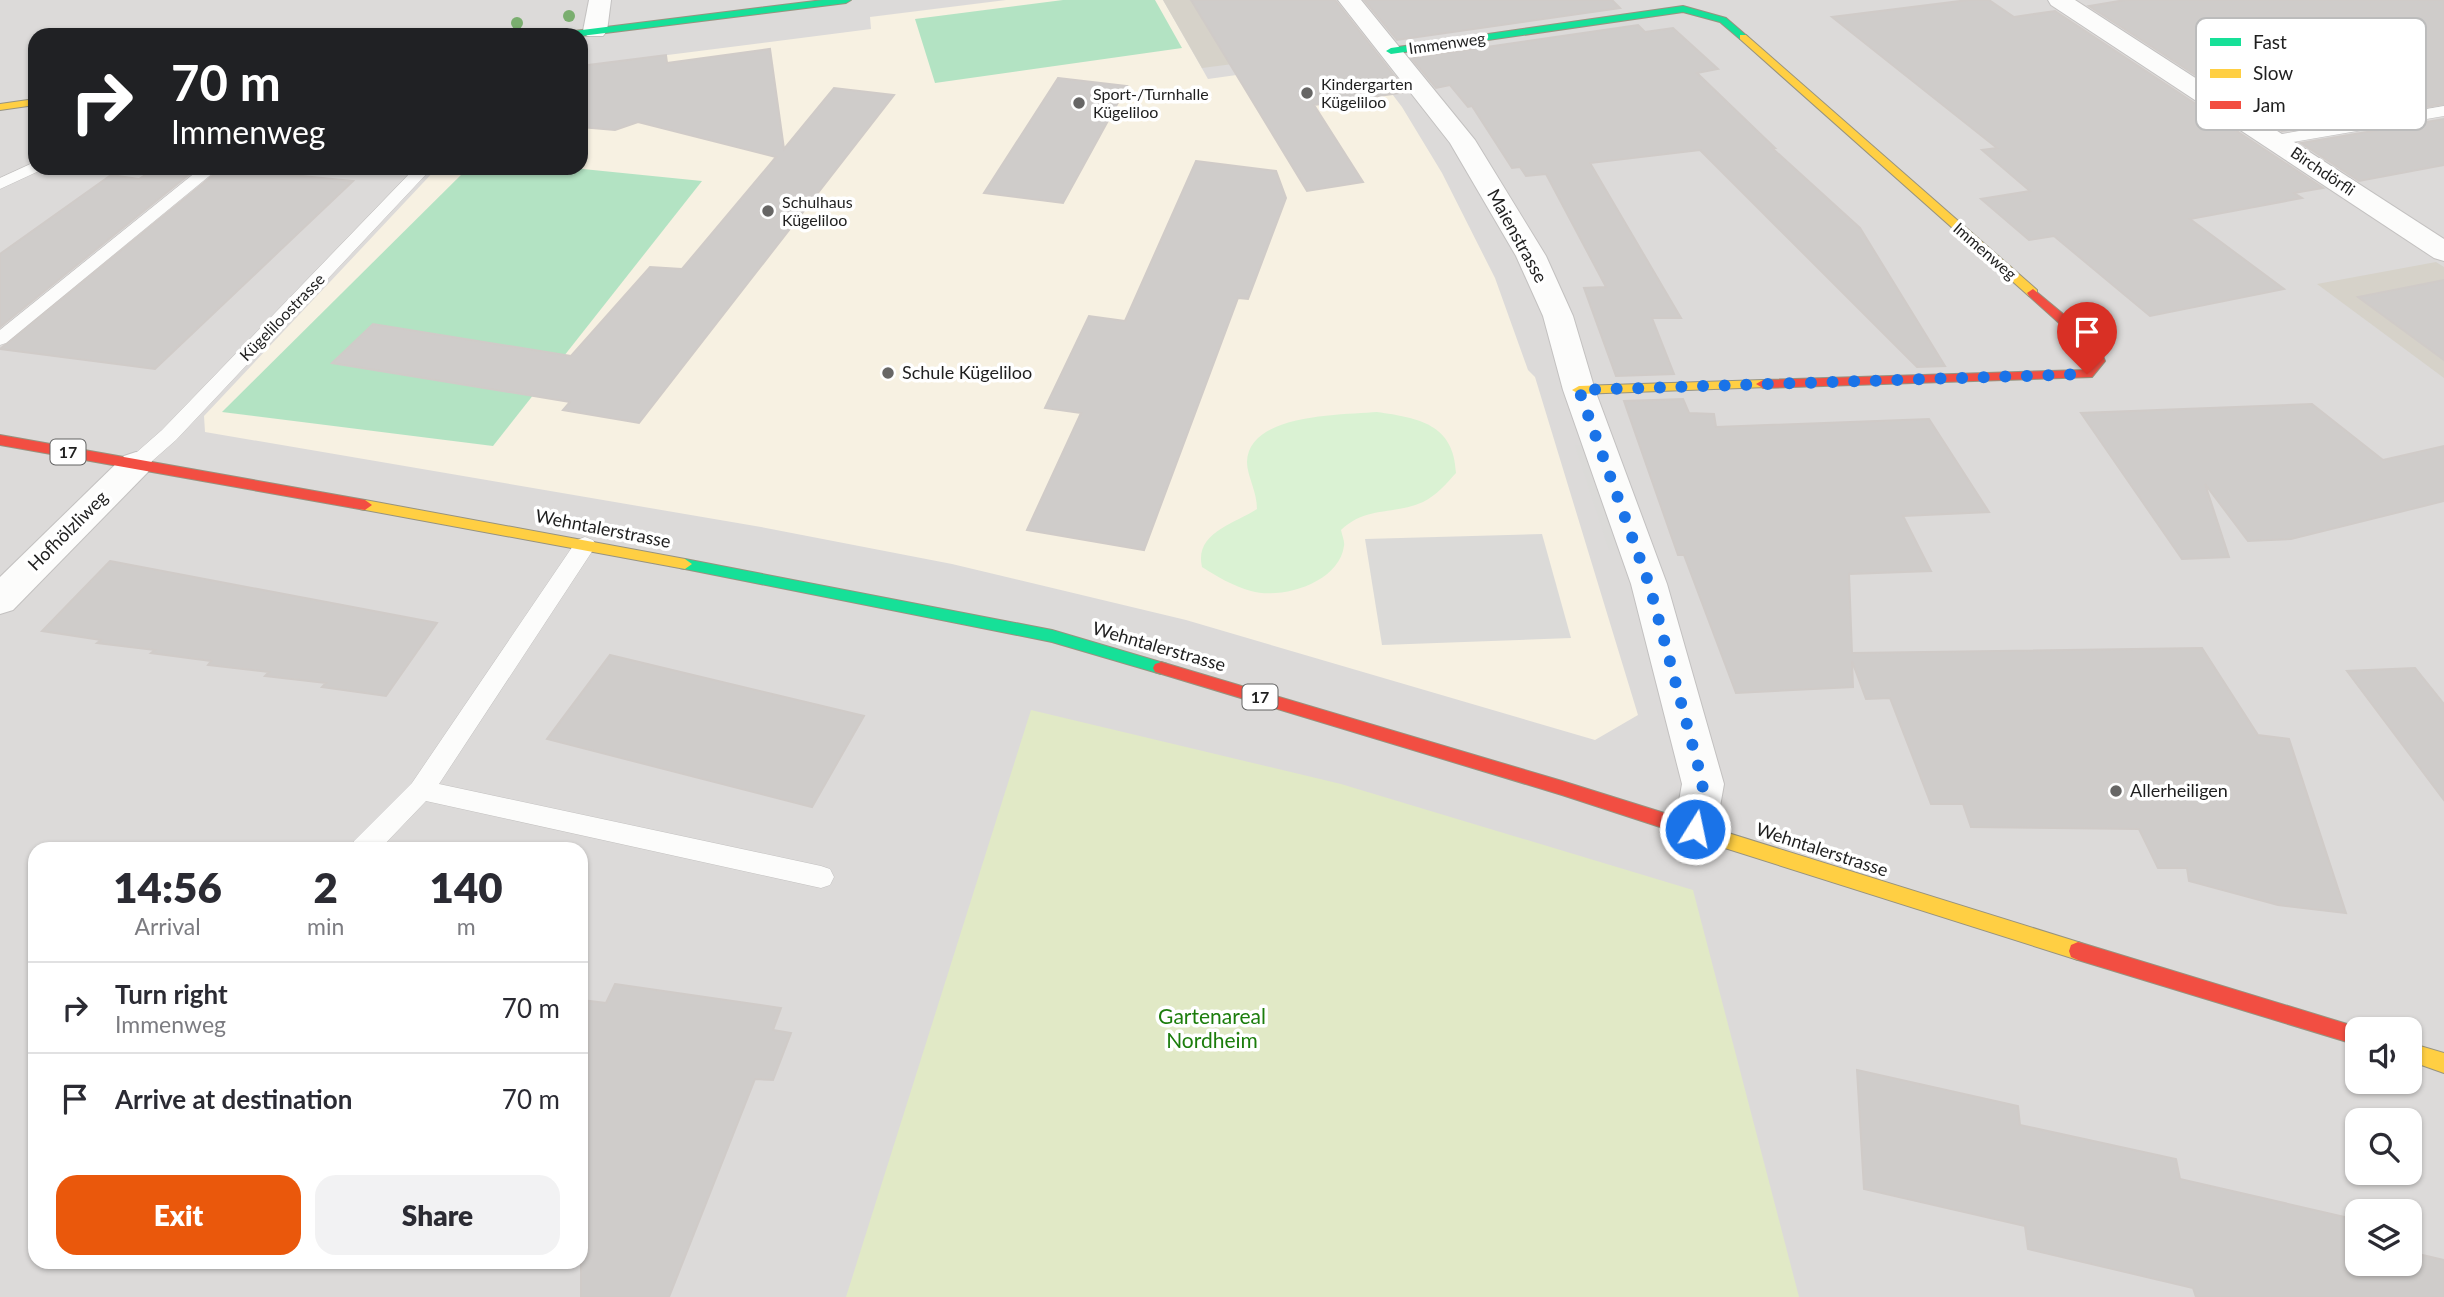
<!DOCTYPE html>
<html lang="en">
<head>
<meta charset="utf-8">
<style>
  body { margin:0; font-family:Lato,sans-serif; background:#f2f2f3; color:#2b2b33; height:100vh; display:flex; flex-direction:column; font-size:26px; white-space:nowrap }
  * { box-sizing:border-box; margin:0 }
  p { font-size:23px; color:#7c7c81 }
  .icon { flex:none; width:38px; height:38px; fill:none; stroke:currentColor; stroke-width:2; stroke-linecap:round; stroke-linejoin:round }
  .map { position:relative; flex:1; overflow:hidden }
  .details { position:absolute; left:28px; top:842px; width:560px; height:427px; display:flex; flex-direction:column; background:#fff; border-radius:21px; box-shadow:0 2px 5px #0004 }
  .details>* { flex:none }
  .hud { position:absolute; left:28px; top:28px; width:560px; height:147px; border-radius:21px; box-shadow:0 2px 5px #0004; background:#202124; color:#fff; overflow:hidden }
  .buttons { position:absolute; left:2345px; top:1017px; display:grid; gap:14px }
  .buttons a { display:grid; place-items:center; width:77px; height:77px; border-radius:14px; background:#fff; box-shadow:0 2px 5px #0004; font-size:35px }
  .pin { position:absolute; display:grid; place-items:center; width:60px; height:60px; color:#fff; margin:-72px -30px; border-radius:50% 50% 50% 0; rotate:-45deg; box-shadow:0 0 7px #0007 }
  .pin .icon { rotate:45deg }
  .me { position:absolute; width:77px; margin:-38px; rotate:10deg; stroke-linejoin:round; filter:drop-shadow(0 0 5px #0008) }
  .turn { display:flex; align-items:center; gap:24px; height:147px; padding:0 28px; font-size:32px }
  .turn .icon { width:91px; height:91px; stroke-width:2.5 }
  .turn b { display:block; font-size:49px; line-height:60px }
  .eta { display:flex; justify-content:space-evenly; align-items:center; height:119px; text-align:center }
  .eta b { font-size:42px; font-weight:800; line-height:49px }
  .button { display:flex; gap:14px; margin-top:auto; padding:14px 28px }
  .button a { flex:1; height:80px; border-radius:21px; background:#ea580c; color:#fff; font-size:28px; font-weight:800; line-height:80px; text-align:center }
  .button a+a { background:#f2f2f3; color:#2b2b33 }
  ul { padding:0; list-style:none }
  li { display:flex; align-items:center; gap:21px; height:91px; padding:0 28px; border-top:2px solid #e1e1e2 }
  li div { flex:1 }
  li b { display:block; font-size:26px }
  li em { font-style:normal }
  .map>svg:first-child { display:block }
  .residential { fill:#dcdad9; fill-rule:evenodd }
  .education { fill:#f7f1e2 }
  .construction { fill:#d6d2c9 }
  .grass { fill:#e1e9c6 }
  .park { fill:#daf2d3 }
  .pitch { fill:#b3e3c3 }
  .parking { fill:#dbdad8 }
  .building { fill:#cfccca; stroke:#d0cbc8; stroke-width:2 }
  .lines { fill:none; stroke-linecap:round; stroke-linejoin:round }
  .lane-casing { stroke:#c3c1c0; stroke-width:1 }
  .street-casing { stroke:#c3c1c0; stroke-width:2 }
  .fast-casing { stroke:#97937f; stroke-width:2 }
  .slow-casing { stroke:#97937f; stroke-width:2 }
  .jam-casing { stroke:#97937f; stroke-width:2 }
  .lane { fill:#fcfcfb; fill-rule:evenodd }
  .street { fill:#fcfcfb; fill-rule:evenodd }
  .fast { fill:#16e098; fill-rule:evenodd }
  .slow { fill:#ffcf43; fill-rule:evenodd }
  .jam { fill:#f24e42; fill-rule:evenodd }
  .tree { fill:#7aae6f }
  .route { stroke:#1a73e8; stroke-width:12; stroke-dasharray:0 21.6 }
  .poi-dot { fill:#676665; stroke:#fff; stroke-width:2.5 }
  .labels { text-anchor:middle; stroke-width:7; stroke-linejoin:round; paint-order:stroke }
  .far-street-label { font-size:16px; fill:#1f1f1f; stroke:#fff }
  .far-poi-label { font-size:16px; fill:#1f1f1f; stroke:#fff; text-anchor:start }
  .shield { fill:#fff; stroke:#626262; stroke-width:2 }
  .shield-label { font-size:16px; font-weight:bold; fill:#1f1f1f }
  .street-label { font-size:18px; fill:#1f1f1f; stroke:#fff }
  .poi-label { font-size:18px; fill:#1f1f1f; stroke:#fff; text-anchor:start }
  .near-park-label { font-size:21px; fill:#1c7d0c; stroke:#fff }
  .key { fill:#fff; stroke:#bcbcbc; stroke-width:2 }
  .key-label { font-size:19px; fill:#1f1f1f }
</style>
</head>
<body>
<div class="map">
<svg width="2444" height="1297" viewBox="0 0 2444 1297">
  <rect width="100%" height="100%" fill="#edeae7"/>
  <path class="residential" d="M0,0H2444V1297H0ZM35,35H581V168H35ZM35,849H581V1262H35ZM2357,1029H2410V1082H2357ZM2357,1120H2410V1172H2357ZM2357,1211H2410V1264H2357Z"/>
  <polygon class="education" points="1006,0 1163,0 1208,79 1364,57 1402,107 1442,173 1495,278 1528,370 1535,377 1638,715 1595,740 1186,620 952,564 761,527 205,432 204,416 437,168 581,168 581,66 871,29 870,17"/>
  <g class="construction">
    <polygon points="1163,0 1315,0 1349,49 1202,68"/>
    <polygon points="2436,262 2444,267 2444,378 2317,284"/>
  </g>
  <polygon class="grass" points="1031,710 1341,784 1693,890 1799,1297 846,1297"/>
  <path class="park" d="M1377,412C1419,418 1454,424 1456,473C1446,484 1437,495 1423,502C1394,515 1366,506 1341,530C1342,535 1345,542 1344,546C1339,583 1281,600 1251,591C1233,586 1218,577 1202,567C1194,533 1234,524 1257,509C1257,491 1247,476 1247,462C1248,413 1343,415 1377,412Z"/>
  <g class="pitch">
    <polygon points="1063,0 1155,0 1182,48 935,83 915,19"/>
    <polygon points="468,168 573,168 702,181 493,446 222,412"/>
  </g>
  <g class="parking">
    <polygon points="1575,445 1591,445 1627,549 1609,550"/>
    <polygon points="1542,534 1571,638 1382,645 1365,539"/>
  </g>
  <g class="building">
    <polygon points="1191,0 1335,0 1407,92 1314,105 1363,182 1307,191"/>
    <polygon points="1364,0 1612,0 1620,8 1397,40"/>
    <polygon points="1968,0 1989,0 2014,17 2055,11 2323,188 2294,193 2302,198 2190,219 2284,289 2150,316 2054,236 2029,240 1981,199 2030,191 1982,150 1997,148 1832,17"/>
    <polygon points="2125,0 2444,0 2444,104 2282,131 2089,6"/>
    <polygon points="1638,25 1645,32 1673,28 1718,69 1697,73 1775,148 1772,148 1860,228 1945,366 1917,367 1700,150 1590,163 1681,318 1652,318 1674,374 1616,376 1584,288 1606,287 1546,174 1526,176 1520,167 1512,168 1472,106 1468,107 1450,85 1436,88 1411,58"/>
    <polygon points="770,49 784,149 834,88 894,95 639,423 563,410 570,402 332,363 373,324 571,356 650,267 682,269 776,157 638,122 615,130 581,127 581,66 666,55 667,63"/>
    <polygon points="1058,78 1127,86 1063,203 984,193"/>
    <polygon points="2444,119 2444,165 2359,181 2301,143"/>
    <polygon points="1196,161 1276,171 1286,198 1248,299 1238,298 1144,550 1027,530 1081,413 1045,408 1089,316 1125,321"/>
    <polygon points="156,168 197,168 0,327 0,254 111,175 139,179"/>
    <polygon points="222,168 353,181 155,369 0,349"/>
    <polygon points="2444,280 2444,360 2358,297"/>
    <polygon points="1683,399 1689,413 1714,414 1716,427 1929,419 1989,512 1903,516 1931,571 1849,574 1852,653 2202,648 2258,735 2289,739 2346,913 2278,905 2189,881 2187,868 2158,868 2139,829 1971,827 1963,804 1931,804 1890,698 1866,699 1852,661 1853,687 1736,693 1684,555 1678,555 1624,401"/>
    <polygon points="2312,404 2383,460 2444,446 2444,501 2291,539 2248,541 2205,484 2229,557 2182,559 2081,413"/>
    <polygon points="110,561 437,623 386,696 322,687 326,683 265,676 269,672 208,665 211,661 151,653 155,650 97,643 101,640 42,631"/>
    <polygon points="610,655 864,716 812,807 547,739"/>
    <polygon points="2415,668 2444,704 2444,800 2347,671"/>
    <polygon points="615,984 781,1008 773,1030 791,1033 773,1080 755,1079 669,1297 581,1297 581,1000 606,1003"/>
    <polygon points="1857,1070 2018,1106 2020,1125 2176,1159 2180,1179 2345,1217 2351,1238 2357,1240 2357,1264 2410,1264 2410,1252 2444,1260 2444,1297 2196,1297 2193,1288 2028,1249 2025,1226 1864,1189"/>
  </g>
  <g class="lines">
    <defs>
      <g id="lane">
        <polygon points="2444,106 2444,116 2276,145 2268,140 2276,135"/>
        <polygon points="35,162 35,168 42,168 41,170 0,189 0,178"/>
        <polygon points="201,168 219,168 6,343 0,345 0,330"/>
        <polygon points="415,168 432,168 176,440 143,469 129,469 126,464 129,459 162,430"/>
        <polygon points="585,537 593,540 596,545 593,550 439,784 821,866 830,869 834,877 830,885 821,888 426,801 380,849 350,849 354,841 412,783 577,540"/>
      </g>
      <g id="street">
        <polygon points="589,0 611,0 607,31 603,36 587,36 583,31"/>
        <polygon points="1338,0 1361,0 1475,140 1546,256 1573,316 1595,390 1667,584 1724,784 1716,829 1710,842 1695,847 1680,842 1674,829 1682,784 1631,584 1563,390 1543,316 1516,256 1450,143"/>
        <polygon points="2048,0 2075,0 2444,239 2444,261 2434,258 2051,5"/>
        <polygon points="136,452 148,456 153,464 148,472 13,610 0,614 0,577 124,456"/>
      </g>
      <g id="fast">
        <polygon points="823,0 851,0 846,3 581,36 561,35 566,32"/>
        <polygon points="1683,6 1726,18 1748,37 1740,39 1720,22 1683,12 1391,54 1386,51 1391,48"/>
        <polygon points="685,559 1052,630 1167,664 1169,668 1167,672 1161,674 1052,642 680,568 678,564 680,560"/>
      </g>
      <g id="slow">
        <polygon points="1740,35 1746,35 2037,290 2037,296 2029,296 1740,39"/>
        <polygon points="35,99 35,105 0,110 0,104"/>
        <polygon points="1763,380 1768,381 1768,387 1579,394 1572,390 1579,386"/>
        <polygon points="365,500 685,559 692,564 685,569 360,509 358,505 360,501"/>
        <polygon points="1709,827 2078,942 2085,945 2087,951 2085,957 2078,960 1709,843 1703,840 1700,835 1703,830"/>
        <polygon points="2410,1043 2444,1053 2444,1073 2410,1061"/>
      </g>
      <g id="jam">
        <polygon points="2033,289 2098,343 2105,361 2092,377 1763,388 1756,384 1763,380 2083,370 2092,360 2087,348 2029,296 2027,293"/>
        <polygon points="0,435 365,500 372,505 365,510 0,445"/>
        <polygon points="1161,662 1562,781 1709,827 1715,830 1718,835 1715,840 1709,843 1562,795 1155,672 1153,668 1155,664"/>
        <polygon points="2078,942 2357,1027 2363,1029 2357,1029 2357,1045 2078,960 2071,957 2069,951 2071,945"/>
      </g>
    </defs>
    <use href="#lane" class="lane-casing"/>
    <use href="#street" class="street-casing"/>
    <use href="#fast" class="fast-casing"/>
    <use href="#slow" class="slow-casing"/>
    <use href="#jam" class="jam-casing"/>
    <use href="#lane" class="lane"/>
    <use href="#street" class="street"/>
    <use href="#fast" class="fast"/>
    <use href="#slow" class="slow"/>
    <use href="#jam" class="jam"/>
  </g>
  <g class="tree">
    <circle cx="569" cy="16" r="6"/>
    <circle cx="517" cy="23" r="6"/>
  </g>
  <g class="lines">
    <polyline class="route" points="1695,829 1703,784 1649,584 1579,390 2087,374"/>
  </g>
  <g class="poi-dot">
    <circle cx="1307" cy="93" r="7"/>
    <circle cx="1079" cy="103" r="7"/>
    <circle cx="768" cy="211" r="7"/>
    <circle cx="888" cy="373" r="7"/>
    <circle cx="2116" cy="791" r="7"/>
  </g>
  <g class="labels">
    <g class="far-street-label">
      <text transform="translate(1447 43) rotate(-8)" y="6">Immenweg</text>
      <text transform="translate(2323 171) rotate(34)" y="6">Birchdörfli</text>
      <text transform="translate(1985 251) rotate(41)" y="6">Immenweg</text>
      <text transform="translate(282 317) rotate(-46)" y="6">Kügeliloostrasse</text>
    </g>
    <g class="far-poi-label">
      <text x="1321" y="90">Kindergarten<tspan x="1321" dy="18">Kügeliloo</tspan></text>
      <text x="1093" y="100">Sport-/Turnhalle<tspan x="1093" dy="18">Kügeliloo</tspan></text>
      <text x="782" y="208">Schulhaus<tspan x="782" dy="18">Kügeliloo</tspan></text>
    </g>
    <g class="shield">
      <rect x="50.5" y="439.5" width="35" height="25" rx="5"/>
      <rect x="1242.5" y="684.5" width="35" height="25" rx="5"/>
    </g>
    <g class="shield-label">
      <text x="68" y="458">17</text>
      <text x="1260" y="703">17</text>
    </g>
    <g class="street-label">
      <text transform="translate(1517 236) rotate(61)" y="6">Maienstrasse</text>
      <text transform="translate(603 529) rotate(11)" y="6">Wehntalerstrasse</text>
      <text transform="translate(68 531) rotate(-45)" y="6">Hofhölzliweg</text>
      <text transform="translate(1159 647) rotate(16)" y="6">Wehntalerstrasse</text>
      <text transform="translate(1822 850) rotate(18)" y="6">Wehntalerstrasse</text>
    </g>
    <g class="poi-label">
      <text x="902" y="379">Schule Kügeliloo</text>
      <text x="2130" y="797">Allerheiligen</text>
    </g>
    <g class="near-park-label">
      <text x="1212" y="1024">Gartenareal<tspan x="1212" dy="24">Nordheim</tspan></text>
    </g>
  </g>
  <rect x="2196" y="18" width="230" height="112" rx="10" class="key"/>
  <rect x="2210" y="38" width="31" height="8" fill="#16e098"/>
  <rect x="2210" y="69" width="31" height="9" fill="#ffcf43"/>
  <rect x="2210" y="101" width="31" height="8" fill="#f24e42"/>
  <g class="key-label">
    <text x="2253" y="49">Fast</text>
    <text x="2253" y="80">Slow</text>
    <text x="2253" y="112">Jam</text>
  </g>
</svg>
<div class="buttons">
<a><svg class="icon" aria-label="sound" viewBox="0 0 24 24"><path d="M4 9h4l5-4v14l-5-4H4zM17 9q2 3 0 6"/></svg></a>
<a><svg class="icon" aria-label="search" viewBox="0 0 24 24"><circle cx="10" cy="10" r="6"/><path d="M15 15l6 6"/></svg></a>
<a><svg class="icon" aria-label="layers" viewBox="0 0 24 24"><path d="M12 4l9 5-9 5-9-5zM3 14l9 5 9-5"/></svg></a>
</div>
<div class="pin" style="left:2087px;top:374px;background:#d93025"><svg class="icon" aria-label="arrive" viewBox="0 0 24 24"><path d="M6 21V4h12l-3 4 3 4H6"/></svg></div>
<svg class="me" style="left:1695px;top:829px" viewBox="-20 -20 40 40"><circle r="17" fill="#1a73e8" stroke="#fff" stroke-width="3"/><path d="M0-11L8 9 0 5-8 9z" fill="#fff"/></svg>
<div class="hud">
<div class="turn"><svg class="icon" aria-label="right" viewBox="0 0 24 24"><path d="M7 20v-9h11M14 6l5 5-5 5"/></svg><div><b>70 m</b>Immenweg</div></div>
</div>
<section class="details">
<div class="eta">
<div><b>14:56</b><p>Arrival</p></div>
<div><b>2</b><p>min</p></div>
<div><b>140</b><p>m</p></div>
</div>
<ul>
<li><svg class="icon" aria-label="right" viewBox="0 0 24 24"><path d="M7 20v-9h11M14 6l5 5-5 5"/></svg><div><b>Turn right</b><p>Immenweg</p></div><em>70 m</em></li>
<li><svg class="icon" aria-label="arrive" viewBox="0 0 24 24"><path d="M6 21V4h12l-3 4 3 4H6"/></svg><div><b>Arrive at destination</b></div><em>70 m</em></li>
</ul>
<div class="button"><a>Exit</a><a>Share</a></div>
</section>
</div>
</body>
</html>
